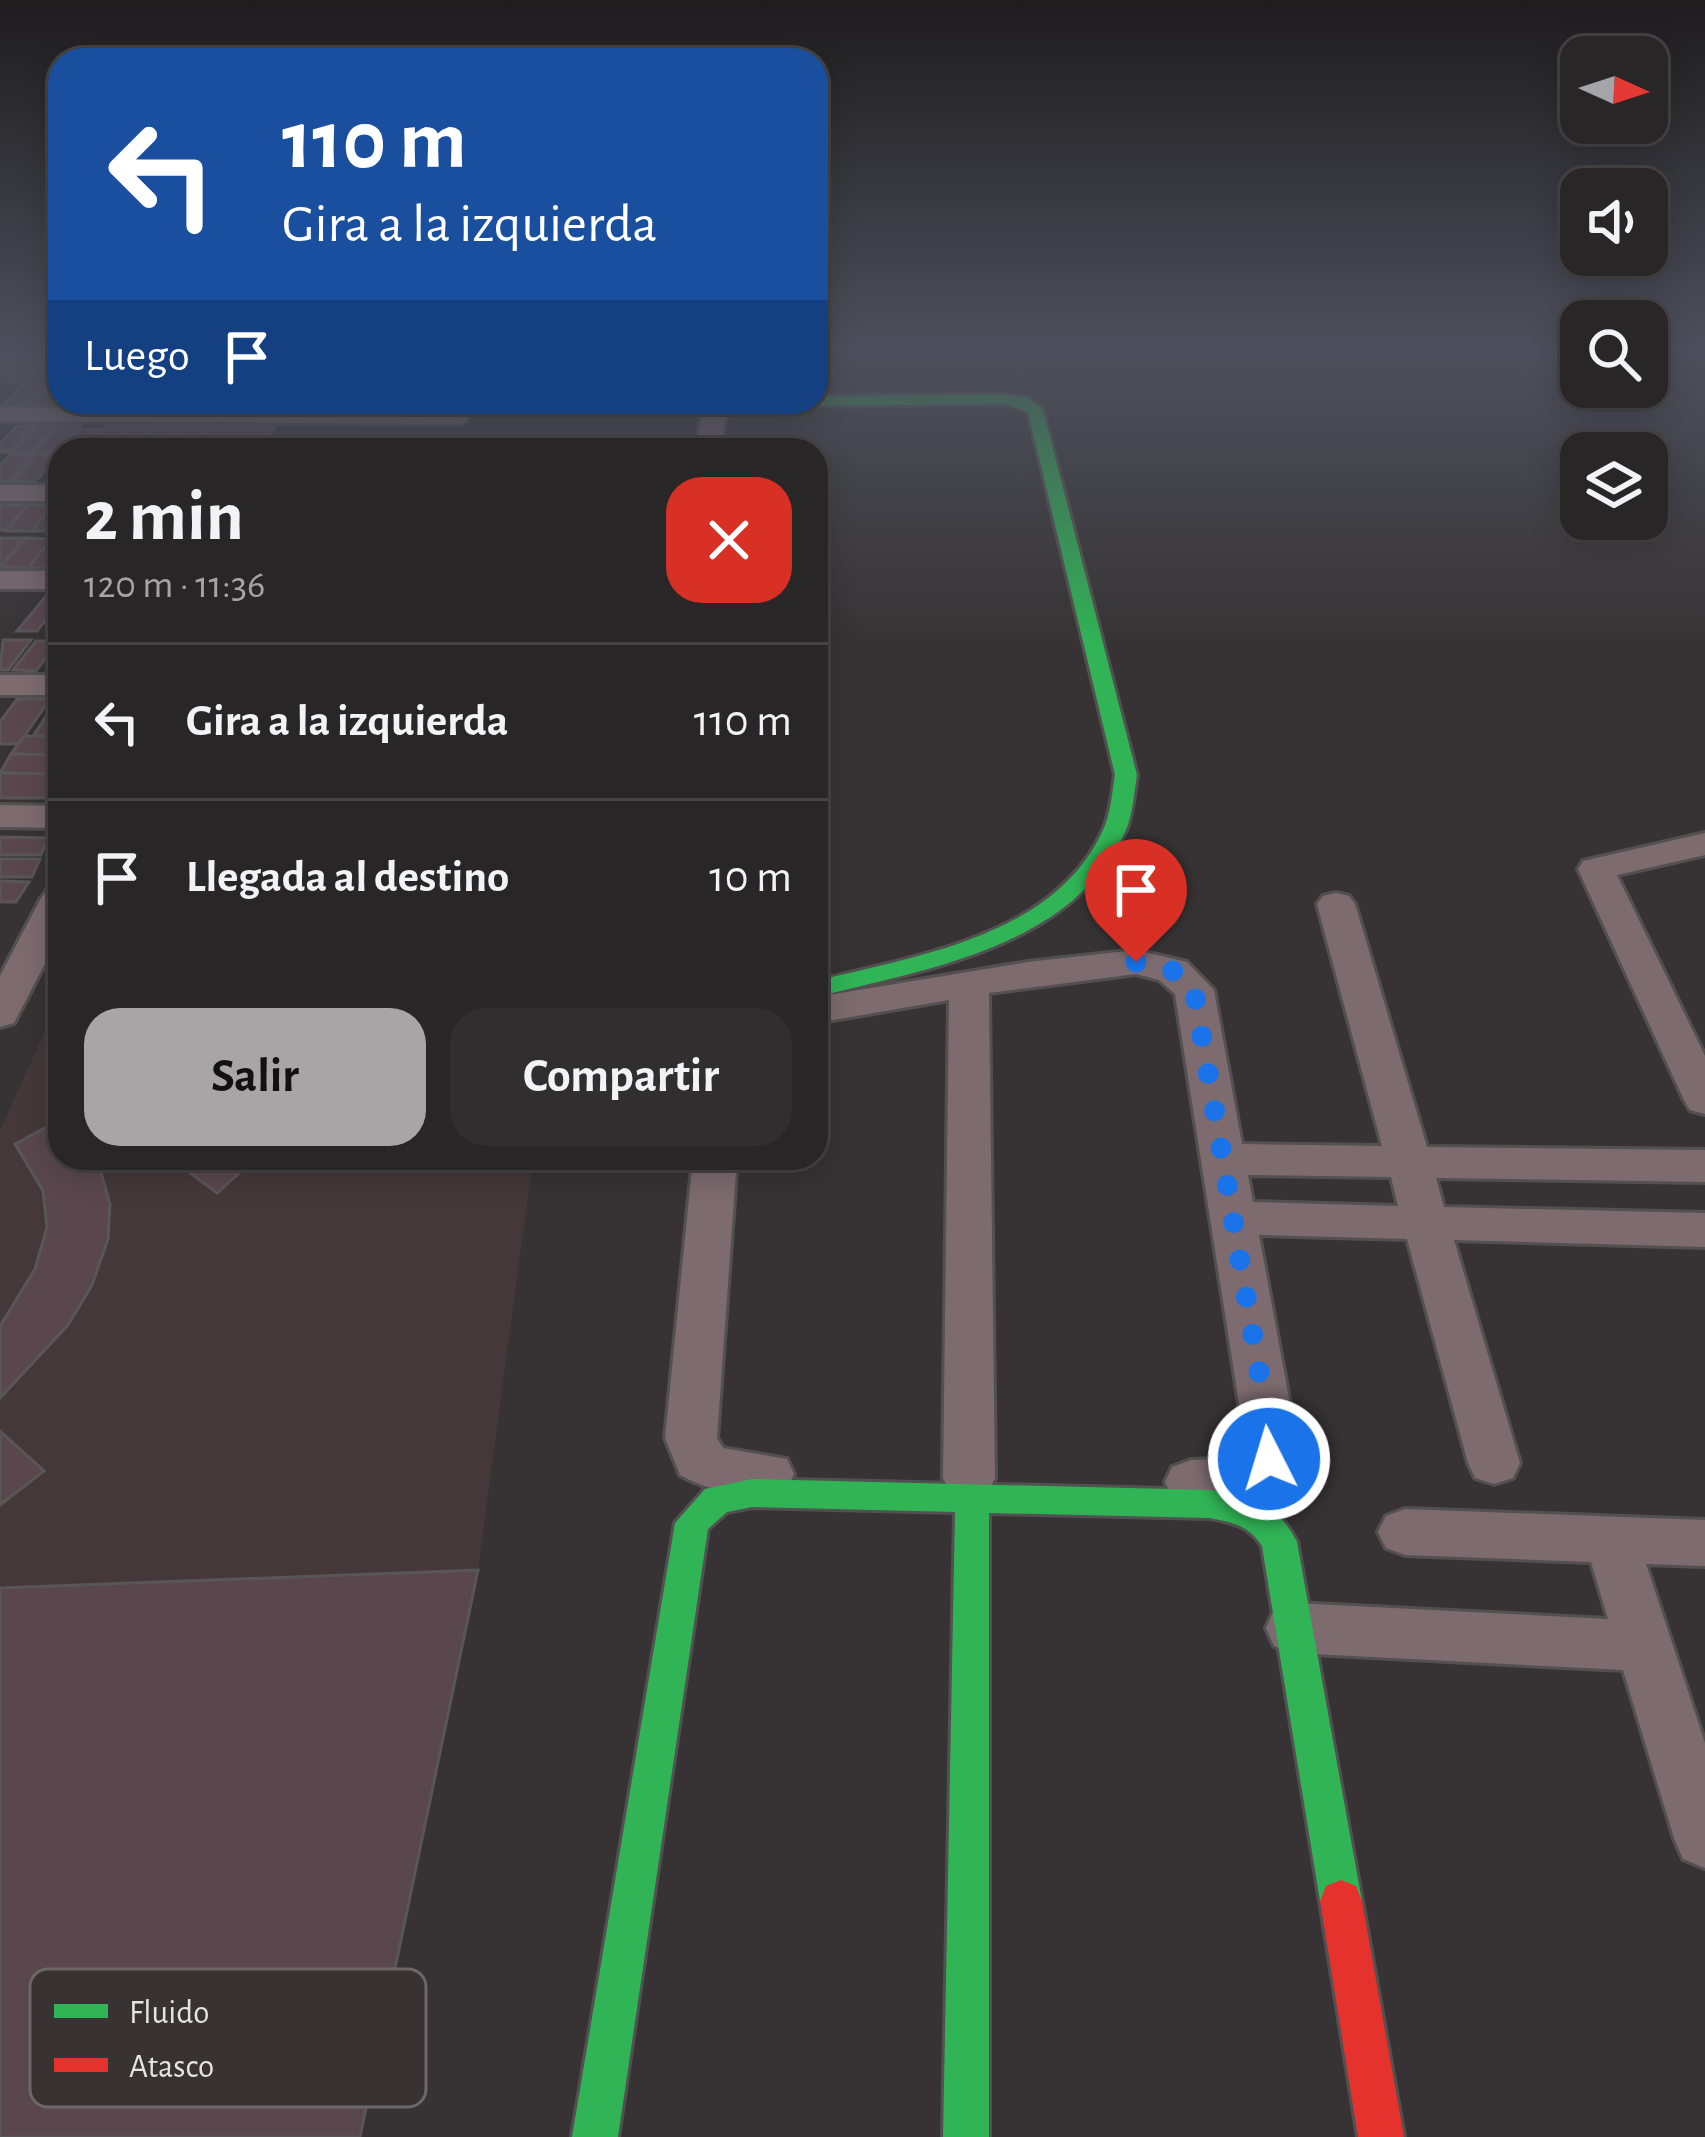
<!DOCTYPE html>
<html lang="es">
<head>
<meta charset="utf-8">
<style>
  body { margin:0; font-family:"Alegreya Sans",sans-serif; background:#312e2f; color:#f1f3f6; height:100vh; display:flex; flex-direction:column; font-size:45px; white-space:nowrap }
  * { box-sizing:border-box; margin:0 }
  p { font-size:39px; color:#a5a5a7 }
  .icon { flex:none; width:66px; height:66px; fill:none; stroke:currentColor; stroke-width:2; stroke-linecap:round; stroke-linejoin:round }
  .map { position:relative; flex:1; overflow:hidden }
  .sheet { position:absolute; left:48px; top:438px; width:780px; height:732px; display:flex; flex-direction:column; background:#292627; border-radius:36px; box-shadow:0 6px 30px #0003,0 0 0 3px #454344 }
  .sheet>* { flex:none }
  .top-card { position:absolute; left:48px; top:48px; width:780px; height:366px; border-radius:36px; box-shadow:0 6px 30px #0003,0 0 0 3px #454344; background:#1a4fa0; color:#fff; overflow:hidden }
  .needle { width:78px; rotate:93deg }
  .tools { position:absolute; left:1560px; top:36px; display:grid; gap:24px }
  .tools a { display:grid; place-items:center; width:108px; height:108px; border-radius:24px; background:#292627; box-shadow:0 6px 30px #0003,0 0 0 3px #454344; font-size:60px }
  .pin { position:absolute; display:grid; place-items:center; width:102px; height:102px; color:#fff; margin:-123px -51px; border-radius:50% 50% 50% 0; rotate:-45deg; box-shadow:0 0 12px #0007 }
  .pin .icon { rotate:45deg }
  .me { position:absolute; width:132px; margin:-66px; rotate:355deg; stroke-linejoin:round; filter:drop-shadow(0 0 9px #0008) }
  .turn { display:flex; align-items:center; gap:42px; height:252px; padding:0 36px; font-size:54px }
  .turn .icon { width:156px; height:156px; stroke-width:2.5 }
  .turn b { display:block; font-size:84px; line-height:102px }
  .then { display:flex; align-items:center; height:114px; padding:0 36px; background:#0003; gap:24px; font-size:45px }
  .round { display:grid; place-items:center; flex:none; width:126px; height:126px; border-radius:36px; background:#312e2f }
  .overview { display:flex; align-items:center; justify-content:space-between; height:204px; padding:0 36px }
  h1 { font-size:72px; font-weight:600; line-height:90px }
  .cta { display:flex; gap:24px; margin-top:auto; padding:24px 36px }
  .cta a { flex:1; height:138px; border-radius:36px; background:#a9a5a6; color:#111; font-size:48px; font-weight:600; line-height:138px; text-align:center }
  .cta a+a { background:#312e2f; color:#f1f3f6 }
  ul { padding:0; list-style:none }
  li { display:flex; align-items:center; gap:36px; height:156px; padding:0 36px; border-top:3px solid #454344 }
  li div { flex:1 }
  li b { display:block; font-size:45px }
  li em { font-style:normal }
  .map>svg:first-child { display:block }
  .built { fill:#44383b }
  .building { fill:#5a474e; stroke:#595657; stroke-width:3 }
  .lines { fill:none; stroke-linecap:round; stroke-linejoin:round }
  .street-casing { stroke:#525050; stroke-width:6 }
  .fast-casing { stroke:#525050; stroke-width:6 }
  .jam-casing { stroke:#525050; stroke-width:6 }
  .street { fill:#7d6b70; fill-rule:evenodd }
  .fast { fill:#30b455; fill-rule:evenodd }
  .jam { fill:#e5322d; fill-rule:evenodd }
  .route { stroke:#1a73e8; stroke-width:21; stroke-dasharray:0 37.8 }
  .key { fill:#383233; stroke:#6c6768; stroke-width:3 }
  .key-label { font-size:33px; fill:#e6e3e3 }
</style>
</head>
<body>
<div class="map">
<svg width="1705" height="2137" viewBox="0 0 1705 2137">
  <rect width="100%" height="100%" fill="#373334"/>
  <polygon class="built" points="60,997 60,1158 533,1158 478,1570 0,1588 0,1131"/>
  <g class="building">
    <polygon points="30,357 48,357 22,383 7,383"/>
    <polygon points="51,357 60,357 60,371 48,384 25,383"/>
    <polygon points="4,358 27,358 0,382 0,363"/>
    <polygon points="24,384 46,385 19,408 0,408"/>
    <polygon points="60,384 60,396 47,408 24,408 50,385"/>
    <polygon points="129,402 218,402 213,409 123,408"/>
    <polygon points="229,402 299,402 296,408 225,407"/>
    <polygon points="58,425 80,426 55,453 33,453"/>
    <polygon points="17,426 33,426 10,452 0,452 0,444"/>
    <polygon points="36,426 54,426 30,453 12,452"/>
    <polygon points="106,426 130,426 110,450 86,450"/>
    <polygon points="133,426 153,426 134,450 113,450"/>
    <polygon points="157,426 179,426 162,450 138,450"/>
    <polygon points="183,426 207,426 191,450 165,450"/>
    <polygon points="211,426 276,426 268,438 202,438"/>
    <polygon points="79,429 101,429 83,450 60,450"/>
    <polygon points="202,439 268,440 262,449 195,449"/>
    <polygon points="11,454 34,454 9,482 0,482 0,465"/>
    <polygon points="36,454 59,454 35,482 12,482"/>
    <polygon points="0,505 28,505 5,530 0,530"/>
    <polygon points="28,505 52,505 32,531 6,531"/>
    <polygon points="52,505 60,505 57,531 32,531"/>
    <polygon points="0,538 24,538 1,567 0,567"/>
    <polygon points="25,538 51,539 28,568 1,567"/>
    <polygon points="51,539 60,539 60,561 53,568 28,568"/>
    <polygon points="46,596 60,596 60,602 37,631 17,631"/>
    <polygon points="3,640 31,640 8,670 0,670"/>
    <polygon points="36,641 59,641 36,671 13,670"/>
    <polygon points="17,699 50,699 19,744 0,744 0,722"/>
    <polygon points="47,715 60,715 60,736 33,736"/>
    <polygon points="24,736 60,736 60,755 11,754"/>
    <polygon points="11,754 60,755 60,774 0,773"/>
    <polygon points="0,773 60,774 60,798 0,798"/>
    <polygon points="0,837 48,838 41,855 0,855"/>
    <polygon points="0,859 40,859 32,877 0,877"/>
    <polygon points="0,881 29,882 16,902 0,902"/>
    <polygon points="60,1120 60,1158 102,1158 99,1166 110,1204 108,1239 92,1285 68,1325 0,1398 0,1326 35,1269 47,1227 43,1191 15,1144"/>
    <polygon points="184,1158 256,1158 217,1193 177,1163"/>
    <polygon points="0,1431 44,1471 0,1505"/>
    <polygon points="478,1570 360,2137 0,2137 0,1588"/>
  </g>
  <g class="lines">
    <defs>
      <g id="street">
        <rect x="0" y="348" width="60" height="10"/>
        <polygon points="453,402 728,402 721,450 695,450 703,409 467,412 467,422 458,424 0,421 0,407 454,410"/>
        <rect x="0" y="485" width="60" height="16"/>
        <rect x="0" y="571" width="60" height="18"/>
        <rect x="0" y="675" width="60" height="20"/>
        <polygon points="0,805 60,806 60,828 0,827"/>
        <polygon points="1705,833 1705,855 1617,875 1705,1056 1705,1114 1690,1110 1684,1100 1578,869 1583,861"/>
        <polygon points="60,887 60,935 14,1023 0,1027 0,976 41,898 47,890"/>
        <path d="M1336,893L1349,896L1355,904L1427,1147L1705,1150V1182L1436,1178L1444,1207L1705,1213V1247L1454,1240L1520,1463L1513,1478L1494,1484L1475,1478L1468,1463L1407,1239L1259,1235L1297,1442C1284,1500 1224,1515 1172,1497L1165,1482L1172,1467L1191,1460L1234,1458L1245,1442L1175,994L1159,980L1136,974L989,993L995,1478L988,1493L969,1500L950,1493L943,1478L949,1000L816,1023V997L1028,962L1136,950L1187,962L1214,990L1242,1144L1382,1146L1317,904L1323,896ZM1248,1175L1391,1177L1398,1206L1253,1202Z"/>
        <path d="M693,1158H737L717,1438L723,1448L787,1459L794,1474L787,1489C752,1501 711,1492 680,1475L665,1438Z"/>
        <polygon points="1405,1509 1705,1520 1705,1566 1646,1564 1705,1743 1705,1868 1683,1859 1674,1838 1623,1670 1294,1653 1274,1646 1266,1628 1274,1610 1294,1603 1608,1619 1591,1562 1405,1555 1386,1548 1378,1532 1386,1516"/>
      </g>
      <g id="fast">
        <path d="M1005,394L1029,398L1043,410L1137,775C1134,793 1133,813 1126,830C1073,948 928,968 816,997V981C917,956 1055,936 1103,830C1111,813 1112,793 1115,775L1028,412L1005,404L816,406L809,402H816V396Z"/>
        <path d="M752,1479L1210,1490C1250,1497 1277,1502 1297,1542L1362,1901L1356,1916L1341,1922L1326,1916L1320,1901L1262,1546C1248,1525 1234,1523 1210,1518L989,1513V2137H943L955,1512L752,1507L727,1512L708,1529L618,2137H572L675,1523L705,1489Z"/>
      </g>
      <polygon id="jam" points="1341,1880 1356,1886 1362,1901 1404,2137 1358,2137 1320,1901 1326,1886"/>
    </defs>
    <use href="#street" class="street-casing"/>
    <use href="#fast" class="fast-casing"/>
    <use href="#jam" class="jam-casing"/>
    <use href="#street" class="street"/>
    <use href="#fast" class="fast"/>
    <use href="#jam" class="jam"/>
  </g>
  <linearGradient id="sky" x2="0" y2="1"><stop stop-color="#1e1c1d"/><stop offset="0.54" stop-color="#4d505c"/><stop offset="1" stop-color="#4d505c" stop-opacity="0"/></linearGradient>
  <rect width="1705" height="648" fill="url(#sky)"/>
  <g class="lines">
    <polyline class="route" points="1136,962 1173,971 1194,990 1271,1442 1269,1459"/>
  </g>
  <rect x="30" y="1969" width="396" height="138" rx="18" class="key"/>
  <rect x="54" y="2004" width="54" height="14" fill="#30b455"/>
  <rect x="54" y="2058" width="54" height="14" fill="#e5322d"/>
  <g class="key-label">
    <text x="129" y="2023">Fluido</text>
    <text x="129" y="2077">Atasco</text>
  </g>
</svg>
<div class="tools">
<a><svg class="needle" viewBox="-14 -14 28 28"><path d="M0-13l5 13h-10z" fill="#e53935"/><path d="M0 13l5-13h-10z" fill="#a5a5a7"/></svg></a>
<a><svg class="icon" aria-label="sound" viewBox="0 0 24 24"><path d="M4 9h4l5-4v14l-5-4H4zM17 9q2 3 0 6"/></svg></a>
<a><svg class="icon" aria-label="search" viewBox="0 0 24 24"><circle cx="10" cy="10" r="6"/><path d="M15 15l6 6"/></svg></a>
<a><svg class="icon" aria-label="layers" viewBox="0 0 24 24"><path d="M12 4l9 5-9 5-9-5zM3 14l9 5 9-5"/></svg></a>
</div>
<div class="pin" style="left:1136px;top:962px;background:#d93025"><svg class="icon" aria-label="arrive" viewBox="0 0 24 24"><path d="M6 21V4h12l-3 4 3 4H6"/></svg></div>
<svg class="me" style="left:1269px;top:1459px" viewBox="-20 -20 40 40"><circle r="17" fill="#1a73e8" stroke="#fff" stroke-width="3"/><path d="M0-11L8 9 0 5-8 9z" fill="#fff"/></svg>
<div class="top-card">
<div class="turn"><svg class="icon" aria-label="left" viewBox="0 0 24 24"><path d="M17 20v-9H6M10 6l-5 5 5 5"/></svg><div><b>110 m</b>Gira a la izquierda</div></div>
<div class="then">Luego<svg class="icon" aria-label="arrive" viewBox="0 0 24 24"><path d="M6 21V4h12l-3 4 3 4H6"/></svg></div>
</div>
<section class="sheet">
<div class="overview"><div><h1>2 min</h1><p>120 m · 11:36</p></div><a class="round" style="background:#d93025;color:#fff"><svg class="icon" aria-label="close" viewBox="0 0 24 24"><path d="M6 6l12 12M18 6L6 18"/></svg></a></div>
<ul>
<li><svg class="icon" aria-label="left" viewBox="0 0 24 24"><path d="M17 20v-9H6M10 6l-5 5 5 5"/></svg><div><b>Gira a la izquierda</b></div><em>110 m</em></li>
<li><svg class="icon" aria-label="arrive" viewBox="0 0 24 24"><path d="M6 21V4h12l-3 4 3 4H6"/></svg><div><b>Llegada al destino</b></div><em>10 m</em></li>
</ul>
<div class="cta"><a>Salir</a><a>Compartir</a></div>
</section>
</div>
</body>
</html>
